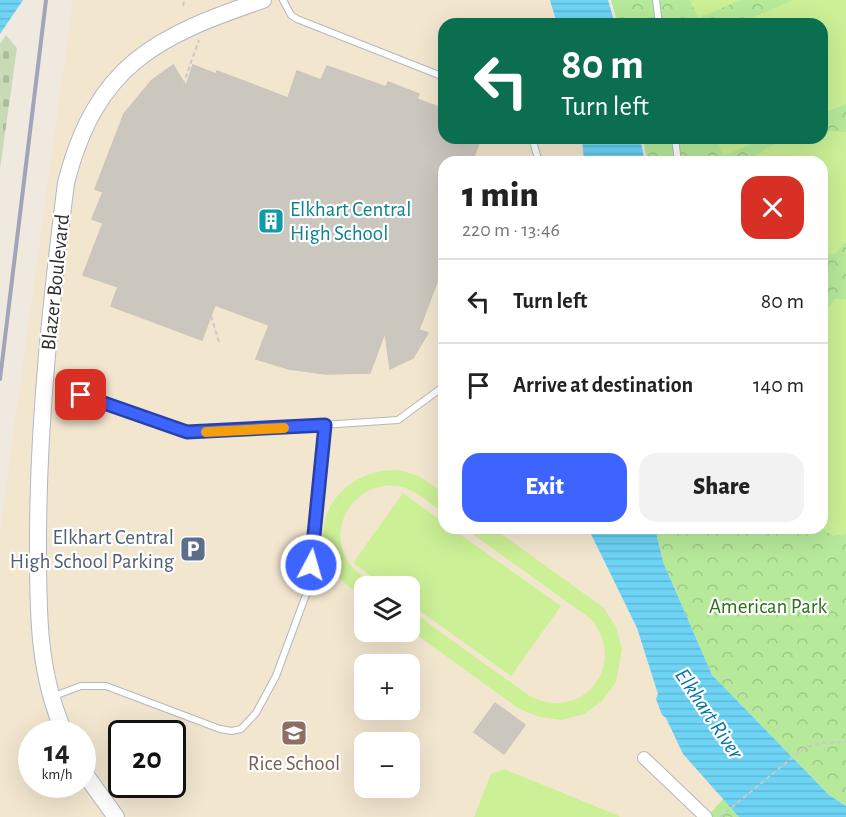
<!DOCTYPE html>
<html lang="en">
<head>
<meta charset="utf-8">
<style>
  body { margin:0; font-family:"Alegreya Sans",sans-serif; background:#f2f2f2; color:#222; height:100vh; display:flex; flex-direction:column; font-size:22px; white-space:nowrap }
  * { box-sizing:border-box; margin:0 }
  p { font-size:20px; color:#767676 }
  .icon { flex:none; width:33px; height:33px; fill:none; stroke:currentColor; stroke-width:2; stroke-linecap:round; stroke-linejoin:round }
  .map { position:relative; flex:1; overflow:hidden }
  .drawer { position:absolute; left:438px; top:156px; width:390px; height:378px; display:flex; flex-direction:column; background:#fff; border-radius:18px; box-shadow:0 6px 24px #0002 }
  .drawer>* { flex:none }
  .hud { position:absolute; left:438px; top:18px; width:390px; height:126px; border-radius:18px; box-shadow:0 6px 24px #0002; background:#0b6e4f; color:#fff; overflow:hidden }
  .buttons { position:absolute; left:354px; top:576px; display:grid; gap:12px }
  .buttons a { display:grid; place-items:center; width:66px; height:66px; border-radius:12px; background:#fff; box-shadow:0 6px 24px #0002; font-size:30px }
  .speed { position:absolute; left:18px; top:720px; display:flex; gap:12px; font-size:30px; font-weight:700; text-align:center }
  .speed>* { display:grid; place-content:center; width:78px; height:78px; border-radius:50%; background:#fff; box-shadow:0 6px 24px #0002; line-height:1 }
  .speed small { font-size:15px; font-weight:400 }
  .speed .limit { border:3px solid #111; border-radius:9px; background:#fff; color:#111 }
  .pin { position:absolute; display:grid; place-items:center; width:51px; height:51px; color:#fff; margin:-26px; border-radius:12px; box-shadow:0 3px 9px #0006 }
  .me { position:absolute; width:66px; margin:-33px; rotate:6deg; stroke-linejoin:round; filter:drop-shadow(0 0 4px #0008) }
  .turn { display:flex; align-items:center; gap:21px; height:126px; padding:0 24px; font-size:27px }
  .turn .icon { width:78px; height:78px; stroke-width:2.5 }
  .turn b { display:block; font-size:42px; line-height:51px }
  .round { display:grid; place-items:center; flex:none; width:63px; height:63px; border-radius:18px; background:#f2f2f2 }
  .head { display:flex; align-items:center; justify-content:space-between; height:102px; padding:0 24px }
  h1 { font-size:36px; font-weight:800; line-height:45px }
  .button { display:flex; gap:12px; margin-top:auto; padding:12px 24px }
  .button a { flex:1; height:69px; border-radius:18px; background:#3e64ff; color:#fff; font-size:24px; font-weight:800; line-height:69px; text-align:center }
  .button a+a { background:#f2f2f2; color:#222 }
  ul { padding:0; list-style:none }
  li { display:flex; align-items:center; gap:18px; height:84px; padding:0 24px; border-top:2px solid #e0e0e0 }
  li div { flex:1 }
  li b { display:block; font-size:22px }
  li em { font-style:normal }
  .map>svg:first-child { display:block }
  .education { fill:#f2e6cf; fill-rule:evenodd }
  .cemetery { fill:url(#cemetery-stones) }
  .park { fill:url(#park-crowns) }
  .pitch { fill:#cbf096 }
  .water { fill:url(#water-rules) }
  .building { fill:#cbc7be; stroke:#ccc5b9; stroke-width:1.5 }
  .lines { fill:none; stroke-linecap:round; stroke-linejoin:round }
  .service-casing { stroke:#b4b7c2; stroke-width:8 }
  .minor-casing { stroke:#b4b7c2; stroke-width:14 }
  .secondary-casing { stroke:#b4b7c2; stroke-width:18 }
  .path { stroke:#c9c9c9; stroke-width:2; stroke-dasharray:4.5 3; stroke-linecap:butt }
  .service { stroke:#fff; stroke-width:6 }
  .minor { stroke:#fff; stroke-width:12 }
  .secondary { stroke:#fff; stroke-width:16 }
  .rail { stroke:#a2a5b9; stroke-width:4 }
  .route-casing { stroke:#2841a6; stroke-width:15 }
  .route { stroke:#3e64ff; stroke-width:10 }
  .slow { stroke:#f59e0b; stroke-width:10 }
  .labels { text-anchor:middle; stroke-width:4.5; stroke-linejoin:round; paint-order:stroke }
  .culture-label { font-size:21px; fill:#0d838f; stroke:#fff; text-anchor:start }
  .street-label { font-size:21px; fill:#2e2e2e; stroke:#fff }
  .service-label { font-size:21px; fill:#4e5e75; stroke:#fff; text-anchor:end }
  .park-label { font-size:21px; fill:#2b7217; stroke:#fff }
  .education-label { font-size:21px; fill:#785e54; stroke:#fff }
  .water-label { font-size:22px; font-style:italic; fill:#0574ab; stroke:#fff }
</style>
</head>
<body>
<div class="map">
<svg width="846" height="817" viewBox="0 0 846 817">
  <defs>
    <pattern id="cemetery-stones" width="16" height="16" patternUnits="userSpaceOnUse" patternTransform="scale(1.5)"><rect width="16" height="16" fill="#c8dbb6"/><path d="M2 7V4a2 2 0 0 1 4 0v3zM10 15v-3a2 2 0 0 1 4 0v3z" fill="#acbc9d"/></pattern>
    <pattern id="park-crowns" width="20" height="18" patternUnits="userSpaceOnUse" patternTransform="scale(1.5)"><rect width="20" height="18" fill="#b6e99a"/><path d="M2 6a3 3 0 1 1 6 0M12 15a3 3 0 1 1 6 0" fill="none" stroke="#9dc885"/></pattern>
    <pattern id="water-rules" width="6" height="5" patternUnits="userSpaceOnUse" patternTransform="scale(1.5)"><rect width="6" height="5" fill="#6ed4f6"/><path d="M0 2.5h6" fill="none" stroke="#60b6d3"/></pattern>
  </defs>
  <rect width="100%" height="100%" fill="#f0e9e0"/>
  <path class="education" d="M73,0H550L557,24H444V138H582L584,162H444V528H586L637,628L666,718L683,754L724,798L707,817H0V531ZM364,586H410V632H364ZM364,664H410V710H364ZM32,734H82V784H32ZM122,734H172V784H122ZM364,742H410V788H364Z"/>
  <polygon class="cemetery" points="6,35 17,48 0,169 0,44"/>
  <g class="park">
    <polygon points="611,0 846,0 846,806 829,795 712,675 663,562 655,528 822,528 822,162 647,162 643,138 822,138 822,24 618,24"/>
    <polygon points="724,798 739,817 707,817"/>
  </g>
  <g class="pitch">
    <polygon points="690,0 741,0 698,18"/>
    <polygon points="793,0 846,0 846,104 822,114 822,24 738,24"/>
    <path d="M822,130L846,132V241L835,254L822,253V162H751C769,140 796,138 822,138Z"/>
    <polygon points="716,138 766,138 723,156"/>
    <polygon points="835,299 846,299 846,534 833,536 822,528 822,316"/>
    <path d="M398,470L419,476L444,493V513C432,505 419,493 405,488C366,475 328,516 344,554C350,569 364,577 376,586H364V598C353,590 341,582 334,570C303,520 344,468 398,470Z"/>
    <polygon points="403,493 444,523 444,528 451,528 561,606 511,676 410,604 410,586 385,586 353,563"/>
    <path d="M464,528H493L604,608L616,627L622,649L616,682L602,701L584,714L562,720L539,717L518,708L410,630V610L528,695C580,725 630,666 591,619Z"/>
    <polygon points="504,769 617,815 620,817 474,817 491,774"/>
  </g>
  <g class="water">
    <polygon points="0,0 23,0 0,34"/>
    <polygon points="550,0 608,0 615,24 557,24"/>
    <polygon points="582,138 640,138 645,162 584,162"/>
    <polygon points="588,528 655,528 663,562 712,675 829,795 846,806 846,817 739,817 683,754 666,718 662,715 656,699 658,694 637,628"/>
  </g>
  <g class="building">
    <polygon points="173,65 186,86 193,65 216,74 217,71 288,98 297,71 321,80 327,66 386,87 388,82 419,94 417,99 444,109 444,138 481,138 472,162 444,162 444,263 419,330 428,333 413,358 390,369 385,332 370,373 326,374 289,369 256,359 269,325 215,305 202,340 111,306 118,287 83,275 103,223 92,219 103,192 95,189 124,114 152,80"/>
    <polygon points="495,703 525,725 504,754 474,732"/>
  </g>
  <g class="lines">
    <defs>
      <g id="service">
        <polyline points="283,0 291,15 297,19 444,77"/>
        <polyline points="656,0 659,24"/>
        <polyline points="532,138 539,162"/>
        <polyline points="675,138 678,162"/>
        <polyline points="81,395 173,429 200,433 398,420 444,386"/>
        <polyline points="54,696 81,686 106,686 220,729 232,731 241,729 256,713 276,676 307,592 325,425"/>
      </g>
      <polyline id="minor" points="644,758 706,817"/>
      <g id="secondary">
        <path d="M65,734C37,673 38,607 38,542C38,422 51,302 66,183C96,65 156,36 263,0"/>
        <polyline points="82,770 116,817"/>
      </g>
    </defs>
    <use href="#service" class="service-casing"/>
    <use href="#minor" class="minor-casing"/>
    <use href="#secondary" class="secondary-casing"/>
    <g class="path">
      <polyline points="183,6 184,0"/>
      <polyline points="183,85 199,40"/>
      <polyline points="211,316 219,342"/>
      <polyline points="720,817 804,748 820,743 846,742"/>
    </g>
    <use href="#service" class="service"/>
    <use href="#minor" class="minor"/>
    <use href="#secondary" class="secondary"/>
    <polyline class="rail" points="0,379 46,0"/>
  </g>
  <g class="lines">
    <defs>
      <polyline id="route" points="81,395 187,432 325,425 311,565"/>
    </defs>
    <use href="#route" class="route-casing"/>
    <use href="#route" class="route"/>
    <polyline class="slow" points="206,432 284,428"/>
  </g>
  <defs>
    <symbol id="building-square" viewBox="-11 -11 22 22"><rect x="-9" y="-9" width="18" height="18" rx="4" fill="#0f9aa8" stroke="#fff"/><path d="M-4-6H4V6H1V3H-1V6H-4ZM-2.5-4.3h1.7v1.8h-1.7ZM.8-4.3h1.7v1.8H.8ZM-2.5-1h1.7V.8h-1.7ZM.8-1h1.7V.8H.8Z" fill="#fff"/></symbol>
    <symbol id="parking-square" viewBox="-11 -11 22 22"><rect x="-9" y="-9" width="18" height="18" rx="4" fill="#5c6f8a" stroke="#fff"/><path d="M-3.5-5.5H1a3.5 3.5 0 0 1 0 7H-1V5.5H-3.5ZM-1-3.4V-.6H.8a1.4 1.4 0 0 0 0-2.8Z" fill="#fff"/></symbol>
    <symbol id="school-square" viewBox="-11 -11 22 22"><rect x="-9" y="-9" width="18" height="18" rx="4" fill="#8d6e63" stroke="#fff"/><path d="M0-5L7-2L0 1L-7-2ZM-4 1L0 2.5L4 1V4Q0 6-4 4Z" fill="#fff"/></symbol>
  </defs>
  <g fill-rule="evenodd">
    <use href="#building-square" x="256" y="206" width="30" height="30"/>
    <use href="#parking-square" x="178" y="534" width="30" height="30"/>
    <use href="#school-square" x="279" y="718" width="30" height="30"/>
  </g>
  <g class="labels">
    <g class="culture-label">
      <text x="290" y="216">Elkhart Central<tspan x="290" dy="24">High School</tspan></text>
    </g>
    <g class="street-label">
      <text transform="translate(55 282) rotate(-84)" y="7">Blazer Boulevard</text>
    </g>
    <g class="service-label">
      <text x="174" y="544">Elkhart Central<tspan x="174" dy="24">High School Parking</tspan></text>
    </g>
    <g class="park-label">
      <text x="768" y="613">American Park</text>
    </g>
    <g class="education-label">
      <text x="294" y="770">Rice School</text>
    </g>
    <g class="water-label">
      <text transform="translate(710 713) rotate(56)" y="8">Elkhart River</text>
    </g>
  </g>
</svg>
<div class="buttons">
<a><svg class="icon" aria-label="layers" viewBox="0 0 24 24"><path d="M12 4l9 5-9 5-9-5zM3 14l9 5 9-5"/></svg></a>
<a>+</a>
<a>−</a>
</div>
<div class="speed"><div>14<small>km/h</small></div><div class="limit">20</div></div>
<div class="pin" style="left:81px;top:395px;background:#d93025"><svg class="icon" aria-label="arrive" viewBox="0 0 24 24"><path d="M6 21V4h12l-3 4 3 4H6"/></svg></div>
<svg class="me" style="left:311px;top:565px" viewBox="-20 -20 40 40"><circle r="17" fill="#3e64ff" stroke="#fff" stroke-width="3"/><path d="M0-11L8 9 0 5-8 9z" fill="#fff"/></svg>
<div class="hud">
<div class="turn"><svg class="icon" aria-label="left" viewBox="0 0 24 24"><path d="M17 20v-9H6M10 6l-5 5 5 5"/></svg><div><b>80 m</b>Turn left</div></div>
</div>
<section class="drawer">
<div class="head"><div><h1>1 min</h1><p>220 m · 13:46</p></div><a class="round" style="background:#d93025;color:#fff"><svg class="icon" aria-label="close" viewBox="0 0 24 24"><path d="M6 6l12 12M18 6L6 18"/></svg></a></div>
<ul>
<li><svg class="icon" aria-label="left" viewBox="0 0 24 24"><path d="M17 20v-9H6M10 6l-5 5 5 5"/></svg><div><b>Turn left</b></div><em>80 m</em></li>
<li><svg class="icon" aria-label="arrive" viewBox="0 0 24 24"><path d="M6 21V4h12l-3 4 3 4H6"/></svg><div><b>Arrive at destination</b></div><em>140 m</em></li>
</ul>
<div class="button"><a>Exit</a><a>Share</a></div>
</section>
</div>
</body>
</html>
